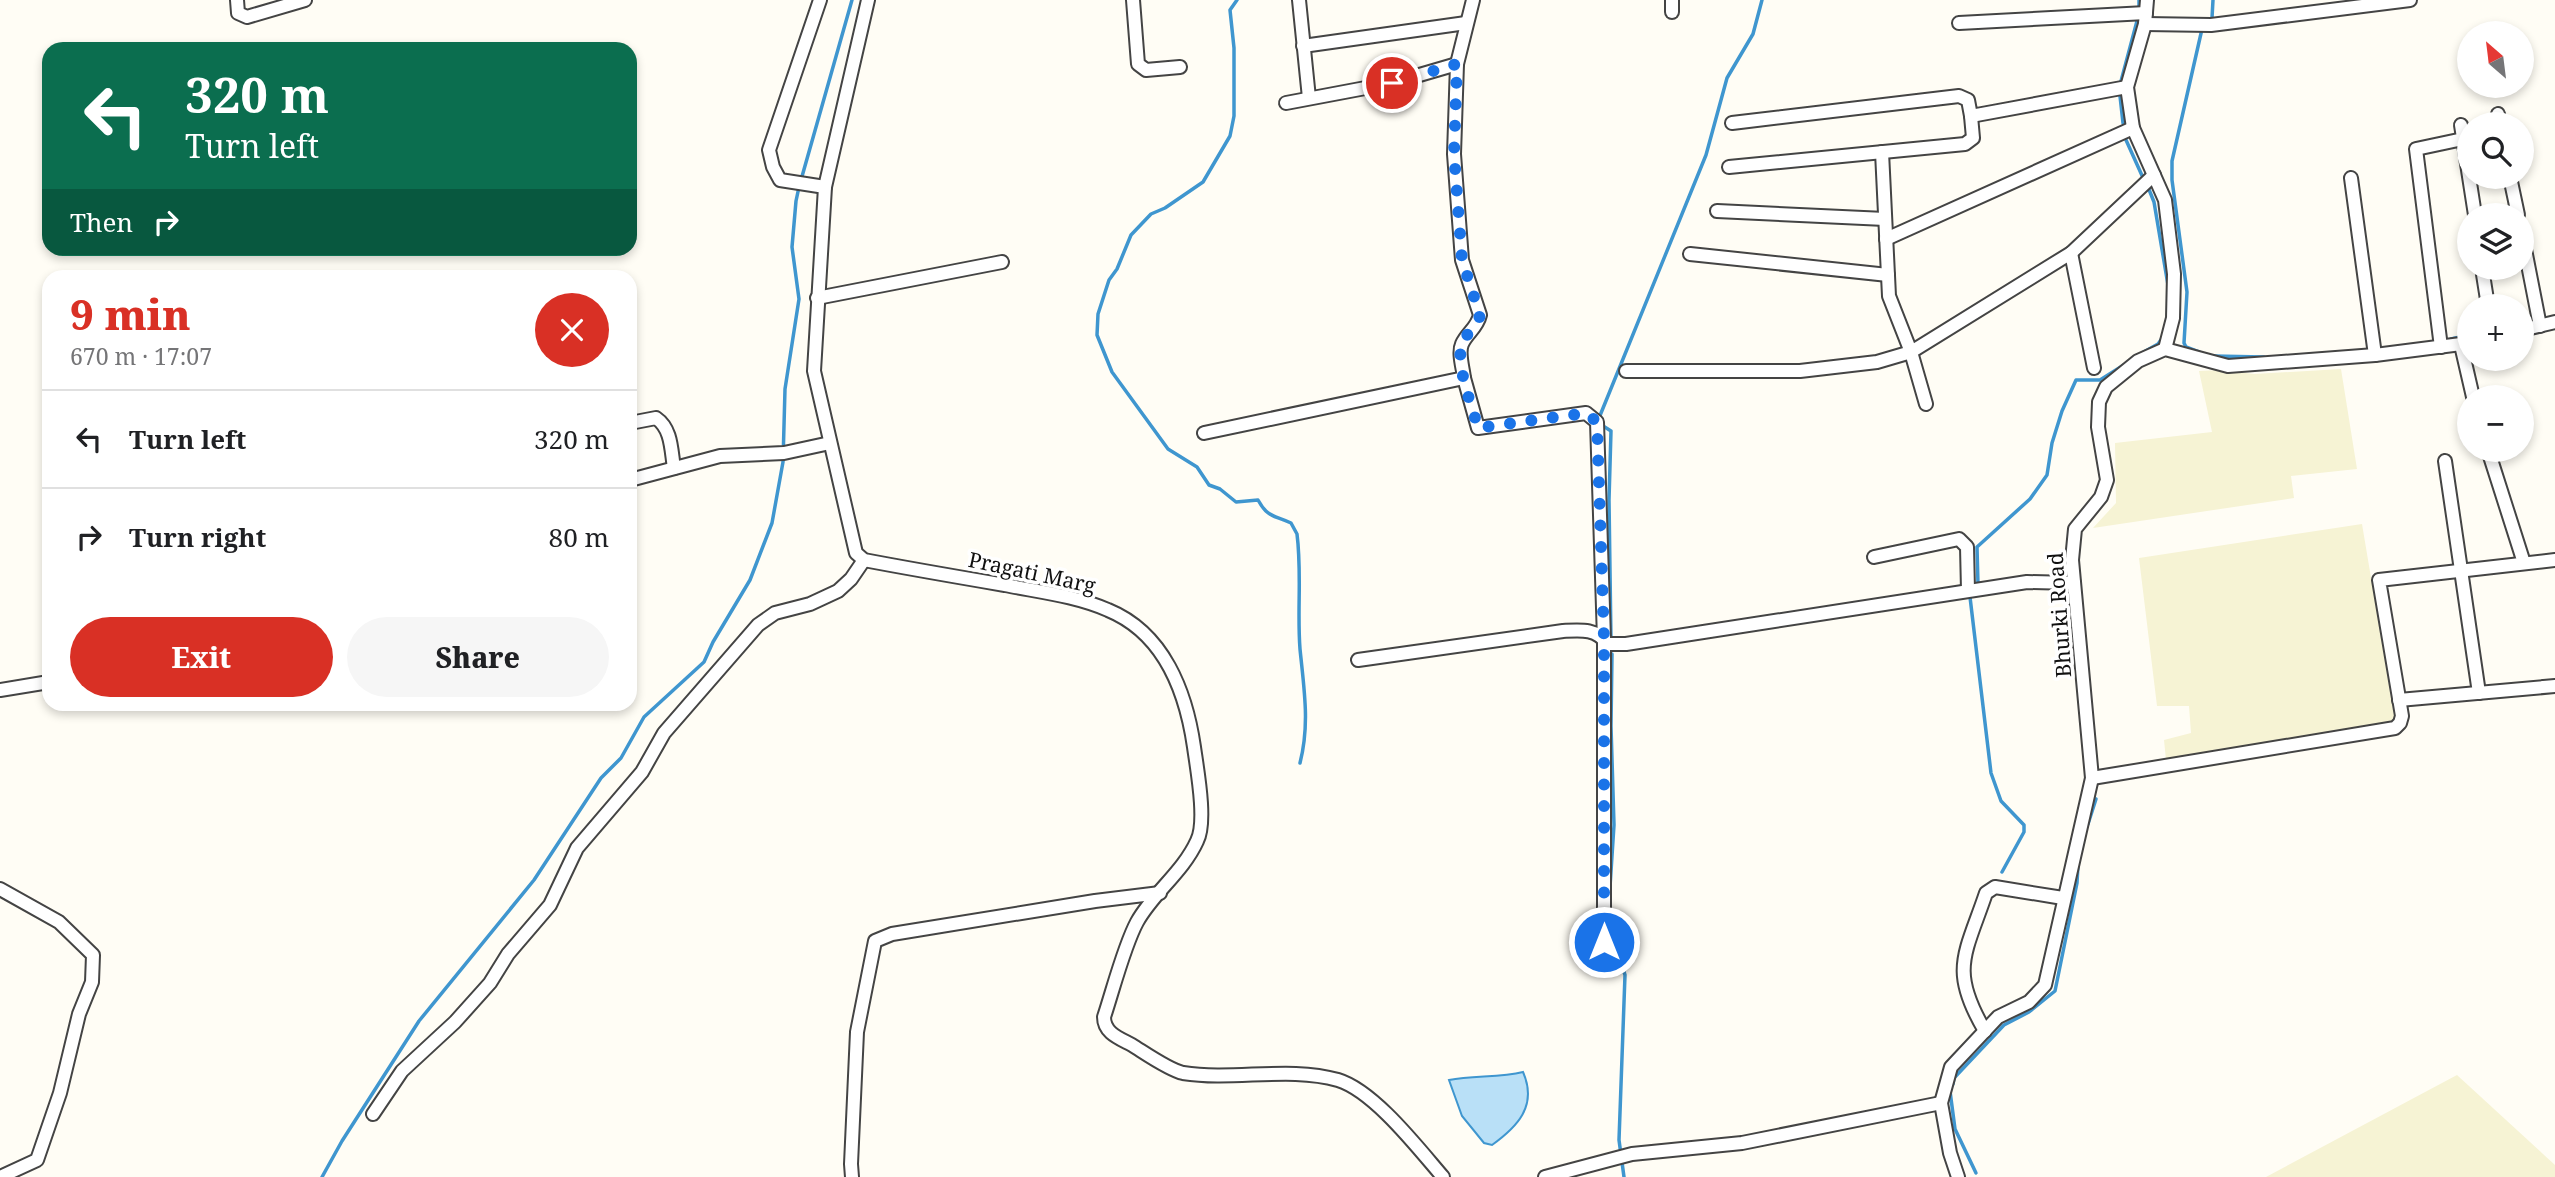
<!DOCTYPE html>
<html lang="en">
<head>
<meta charset="utf-8">
<style>
  body { margin:0; font-family:"Noto Serif",serif; background:#f6f6f6; color:#202124; height:100vh; display:flex; flex-direction:column; font-size:26px; white-space:nowrap }
  * { box-sizing:border-box; margin:0 }
  p { font-size:23px; color:#757577 }
  .icon { flex:none; width:38px; height:38px; fill:none; stroke:currentColor; stroke-width:2; stroke-linecap:round; stroke-linejoin:round }
  .map { position:relative; flex:1; overflow:hidden }
  .side { position:absolute; left:42px; top:270px; width:595px; height:441px; display:flex; flex-direction:column; background:#fff; border-radius:21px; box-shadow:0 4px 10px #0003 }
  .side>* { flex:none }
  .banner { position:absolute; left:42px; top:42px; width:595px; height:214px; border-radius:21px; box-shadow:0 4px 10px #0003; background:#0b6e4f; color:#fff; overflow:hidden }
  .needle { width:46px; rotate:332deg }
  .buttons { position:absolute; left:2457px; top:21px; display:grid; gap:14px }
  .buttons a { display:grid; place-items:center; width:77px; height:77px; border-radius:50%; background:#fff; box-shadow:0 4px 10px #0003; font-size:35px }
  .pin { position:absolute; display:grid; place-items:center; width:60px; height:60px; color:#fff; margin:-30px; border:4px solid #fff; border-radius:50%; box-shadow:0 2px 7px #0007 }
  .me { position:absolute; width:77px; margin:-38px; rotate:0deg; stroke-linejoin:round; filter:drop-shadow(0 0 5px #0008) }
  .turn { display:flex; align-items:center; gap:24px; height:147px; padding:0 28px; font-size:32px }
  .turn .icon { width:91px; height:91px; stroke-width:2.5 }
  .turn b { display:block; font-size:49px; line-height:60px }
  .then { display:flex; align-items:center; height:66px; padding:0 28px; background:#0003; gap:14px; font-size:26px }
  .round { display:grid; place-items:center; flex:none; width:74px; height:74px; border-radius:37px; background:#f6f6f6 }
  .head { display:flex; align-items:center; justify-content:space-between; height:119px; padding:0 28px }
  h1 { font-size:42px; font-weight:800; line-height:52px; color:#d93025 }
  .primary-button { display:flex; gap:14px; margin-top:auto; padding:14px 28px }
  .primary-button a { flex:1; height:80px; border-radius:42px; background:#d93025; color:#fff; font-size:28px; font-weight:800; line-height:80px; text-align:center }
  .primary-button a+a { background:#f6f6f6; color:#202124 }
  ul { padding:0; list-style:none }
  li { display:flex; align-items:center; gap:21px; height:98px; padding:0 28px; border-top:2px solid #e0e0e0 }
  li div { flex:1 }
  li b { display:block; font-size:26px }
  li em { font-style:normal }
  .map>svg:first-child { display:block }
  .farmland { fill:#f6f3d4 }
  .water { fill:#b9e0f7; stroke:#3f96cf; stroke-width:2 }
  .lines { fill:none; stroke-linecap:round; stroke-linejoin:round }
  .stream { stroke:#3f96cf; stroke-width:3.5 }
  .street-casing { stroke:#444; stroke-width:16 }
  .street { stroke:#fff; stroke-width:12 }
  .route { stroke:#1a73e8; stroke-width:12; stroke-dasharray:0 21.6 }
  .labels { text-anchor:middle; stroke-width:7; stroke-linejoin:round; paint-order:stroke }
  .street-label { font-size:21px; fill:#111; stroke:#fff }
</style>
</head>
<body>
<div class="map">
<svg width="2555" height="1177" viewBox="0 0 2555 1177">
  <rect width="100%" height="100%" fill="#fffdf5"/>
  <g class="farmland">
    <polygon points="2341,369 2357,469 2291,476 2294,498 2093,528 2116,503 2115,443 2212,432 2199,371 2221,370 2254,374"/>
    <polygon points="2362,524 2395,721 2166,760 2164,740 2191,733 2189,706 2157,706 2139,558"/>
    <polygon points="2457,1075 2555,1165 2555,1177 2266,1177"/>
  </g>
  <path class="water" d="M1523,1072C1538,1106 1517,1127 1492,1145L1484,1143L1462,1116L1449,1080C1473,1075 1499,1078 1523,1072Z"/>
  <g class="lines">
    <g class="stream">
      <path d="M1237,0L1230,10L1234,48V116L1230,136L1203,182L1165,208L1151,214L1131,235L1117,269L1109,280L1098,314L1097,335L1112,372L1168,449L1197,467L1209,485L1220,489L1236,502L1258,500C1268,518 1274,515 1291,523L1297,534C1302,573 1297,611 1300,649C1304,689 1310,724 1300,763"/>
      <polyline points="2139,6 2139,0"/>
      <polyline points="2212,18 2213,0"/>
      <polyline points="2120,85 2137,21"/>
      <polyline points="2120,96 2123,123"/>
      <polyline points="2126,140 2144,180"/>
      <polyline points="801,180 852,0"/>
      <polyline points="2148,187 2154,202 2168,285"/>
      <polyline points="2451,339 2469,335"/>
      <polyline points="2199,352 2186,347 2184,343 2187,292 2172,180 2172,161 2202,29"/>
      <polyline points="2142,353 2158,344 2163,337"/>
      <polyline points="2213,356 2264,357"/>
      <polyline points="1599,418 1706,155 1727,78 1753,34 1762,0"/>
      <polyline points="1600,424 1611,431 1609,500 1611,641"/>
      <polyline points="1978,585 1977,547 2030,499 2047,475 2052,443 2062,411 2076,380 2100,380 2127,363"/>
      <polyline points="1970,597 1991,773 2001,801 2024,825 2024,832 2002,872"/>
      <polyline points="2088,824 2096,799"/>
      <polyline points="1610,887 1614,825 1611,726 1612,654"/>
      <path d="M1607,944C1611,956 1622,962 1625,975L1619,1140L1624,1177"/>
      <polyline points="1953,1084 1954,1078 2004,1025 2029,1012 2055,991 2077,883 2078,865"/>
      <polyline points="1950,1091 1955,1129 1976,1173"/>
      <polyline points="322,1177 342,1141 419,1021 534,880 601,778 621,758 644,717 704,662 713,642 750,580 772,523 783,462 785,389 799,299 792,247 796,201 799,187"/>
    </g>
    <defs>
      <g id="street">
        <polyline points="237,0 238,13 247,17 305,0"/>
        <polyline points="820,0 769,150 773,167 780,180 825,187"/>
        <path d="M868,0L825,187L814,371L856,553L864,560C911,569 958,577 1005,585C1040,592 1076,596 1108,610C1164,633 1186,692 1194,747C1197,769 1207,822 1197,841C1183,872 1153,893 1137,922C1124,946 1113,990 1104,1017C1104,1033 1119,1038 1132,1045C1145,1053 1169,1070 1183,1073C1234,1081 1289,1066 1338,1080C1374,1091 1418,1148 1443,1177"/>
        <polyline points="1133,0 1138,64 1146,70 1180,67"/>
        <polyline points="1299,0 1309,98"/>
        <polyline points="1672,0 1672,12"/>
        <polyline points="2147,0 2145,24 2127,87 2133,128 2165,200 2174,274 2173,318 2165,349"/>
        <polyline points="1959,23 2146,13"/>
        <polyline points="2145,24 2211,25 2410,0"/>
        <polyline points="1303,46 1466,23"/>
        <polyline points="1286,103 1392,83 1457,64"/>
        <polyline points="2498,114 2500,124"/>
        <polyline points="1732,123 1959,96 1968,100 1971,116 2127,87"/>
        <polyline points="2461,125 2475,215"/>
        <polyline points="1882,152 1889,296 1911,352 1926,404"/>
        <polyline points="1729,167 1965,144 1973,138 1971,116"/>
        <polyline points="2510,177 2518,215"/>
        <polyline points="2351,178 2375,355"/>
        <polyline points="1717,211 1885,219"/>
        <polyline points="2522,234 2540,326"/>
        <polyline points="1886,239 2133,128"/>
        <polyline points="2071,253 2094,368"/>
        <polyline points="1690,254 1888,275"/>
        <polyline points="2482,268 2488,306"/>
        <polyline points="817,298 1002,262"/>
        <polyline points="2522,330 2555,322"/>
        <polyline points="2461,345 2473,397"/>
        <polyline points="2441,347 2416,149 2463,139"/>
        <polyline points="1626,371 1800,371 1877,362 1911,352 2071,253 2154,175"/>
        <polyline points="1464,378 1478,428 1586,413 1597,422 1604,639 1604,942"/>
        <path d="M630,423L656,418C672,429 671,450 674,468"/>
        <path d="M1204,433L1464,378C1463,368 1458,353 1462,344C1467,333 1477,328 1480,315L1462,260L1454,154L1457,64L1473,0"/>
        <polyline points="2488,450 2524,563"/>
        <polyline points="2445,461 2479,693"/>
        <polyline points="630,480 720,456 784,453 830,443"/>
        <polyline points="1874,557 1959,539 1967,547 1968,590"/>
        <path d="M1358,660L1563,631C1580,630 1597,628 1607,644H1626L2027,582L2074,583"/>
        <polyline points="0,690 49,682"/>
        <polyline points="2399,700 2555,686"/>
        <polyline points="2092,778 2395,728 2400,723 2402,716 2379,580 2555,560"/>
        <polyline points="0,889 59,922 93,955 92,982 79,1014 60,1093 37,1160 0,1177"/>
        <path d="M1985,1031C1949,970 1965,955 1986,893L1995,887L2063,898"/>
        <polyline points="373,1114 402,1071 455,1022 490,983 508,954 550,905 577,848 642,772 664,733 758,625 775,613 810,604 838,591 851,579 864,560"/>
        <polyline points="852,1177 851,1164 857,1032 875,941 892,934 1095,901 1160,893"/>
        <polyline points="1545,1177 1632,1154 1742,1143 1941,1103"/>
        <polyline points="1958,1177 1950,1153 1941,1103 1951,1067 1998,1017 2029,1002 2045,985 2092,778 2072,560 2075,529 2101,497 2107,480 2098,427 2099,402 2106,387 2138,361 2165,349 2228,366 2375,355 2469,343"/>
      </g>
    </defs>
    <use href="#street" class="street-casing"/>
    <use href="#street" class="street"/>
  </g>
  <g class="lines">
    <path class="route" d="M1392,83L1457,64L1454,154L1462,260L1480,315C1477,328 1463,335 1461,347C1457,369 1472,406 1478,428L1586,413L1597,422L1604,639V942"/>
  </g>
  <g class="labels">
    <g class="street-label">
      <text transform="translate(1032 573) rotate(12)" y="7">Pragati Marg</text>
      <text transform="translate(2060 615) rotate(-94)" y="7">Bhurki Road</text>
    </g>
  </g>
</svg>
<div class="buttons">
<a><svg class="needle" viewBox="-14 -14 28 28"><path d="M0-13l5 13h-10z" fill="#e53935"/><path d="M0 13l5-13h-10z" fill="#757577"/></svg></a>
<a><svg class="icon" aria-label="search" viewBox="0 0 24 24"><circle cx="10" cy="10" r="6"/><path d="M15 15l6 6"/></svg></a>
<a><svg class="icon" aria-label="layers" viewBox="0 0 24 24"><path d="M12 4l9 5-9 5-9-5zM3 14l9 5 9-5"/></svg></a>
<a>+</a>
<a>−</a>
</div>
<div class="pin" style="left:1392px;top:83px;background:#d93025"><svg class="icon" aria-label="arrive" viewBox="0 0 24 24"><path d="M6 21V4h12l-3 4 3 4H6"/></svg></div>
<svg class="me" style="left:1604px;top:942px" viewBox="-20 -20 40 40"><circle r="17" fill="#1a73e8" stroke="#fff" stroke-width="3"/><path d="M0-11L8 9 0 5-8 9z" fill="#fff"/></svg>
<div class="banner">
<div class="turn"><svg class="icon" aria-label="left" viewBox="0 0 24 24"><path d="M17 20v-9H6M10 6l-5 5 5 5"/></svg><div><b>320 m</b>Turn left</div></div>
<div class="then">Then<svg class="icon" aria-label="right" viewBox="0 0 24 24"><path d="M7 20v-9h11M14 6l5 5-5 5"/></svg></div>
</div>
<section class="side">
<div class="head"><div><h1>9 min</h1><p>670 m · 17:07</p></div><a class="round" style="background:#d93025;color:#fff"><svg class="icon" aria-label="close" viewBox="0 0 24 24"><path d="M6 6l12 12M18 6L6 18"/></svg></a></div>
<ul>
<li><svg class="icon" aria-label="left" viewBox="0 0 24 24"><path d="M17 20v-9H6M10 6l-5 5 5 5"/></svg><div><b>Turn left</b></div><em>320 m</em></li>
<li><svg class="icon" aria-label="right" viewBox="0 0 24 24"><path d="M7 20v-9h11M14 6l5 5-5 5"/></svg><div><b>Turn right</b></div><em>80 m</em></li>
</ul>
<div class="primary-button"><a>Exit</a><a>Share</a></div>
</section>
</div>
</body>
</html>
